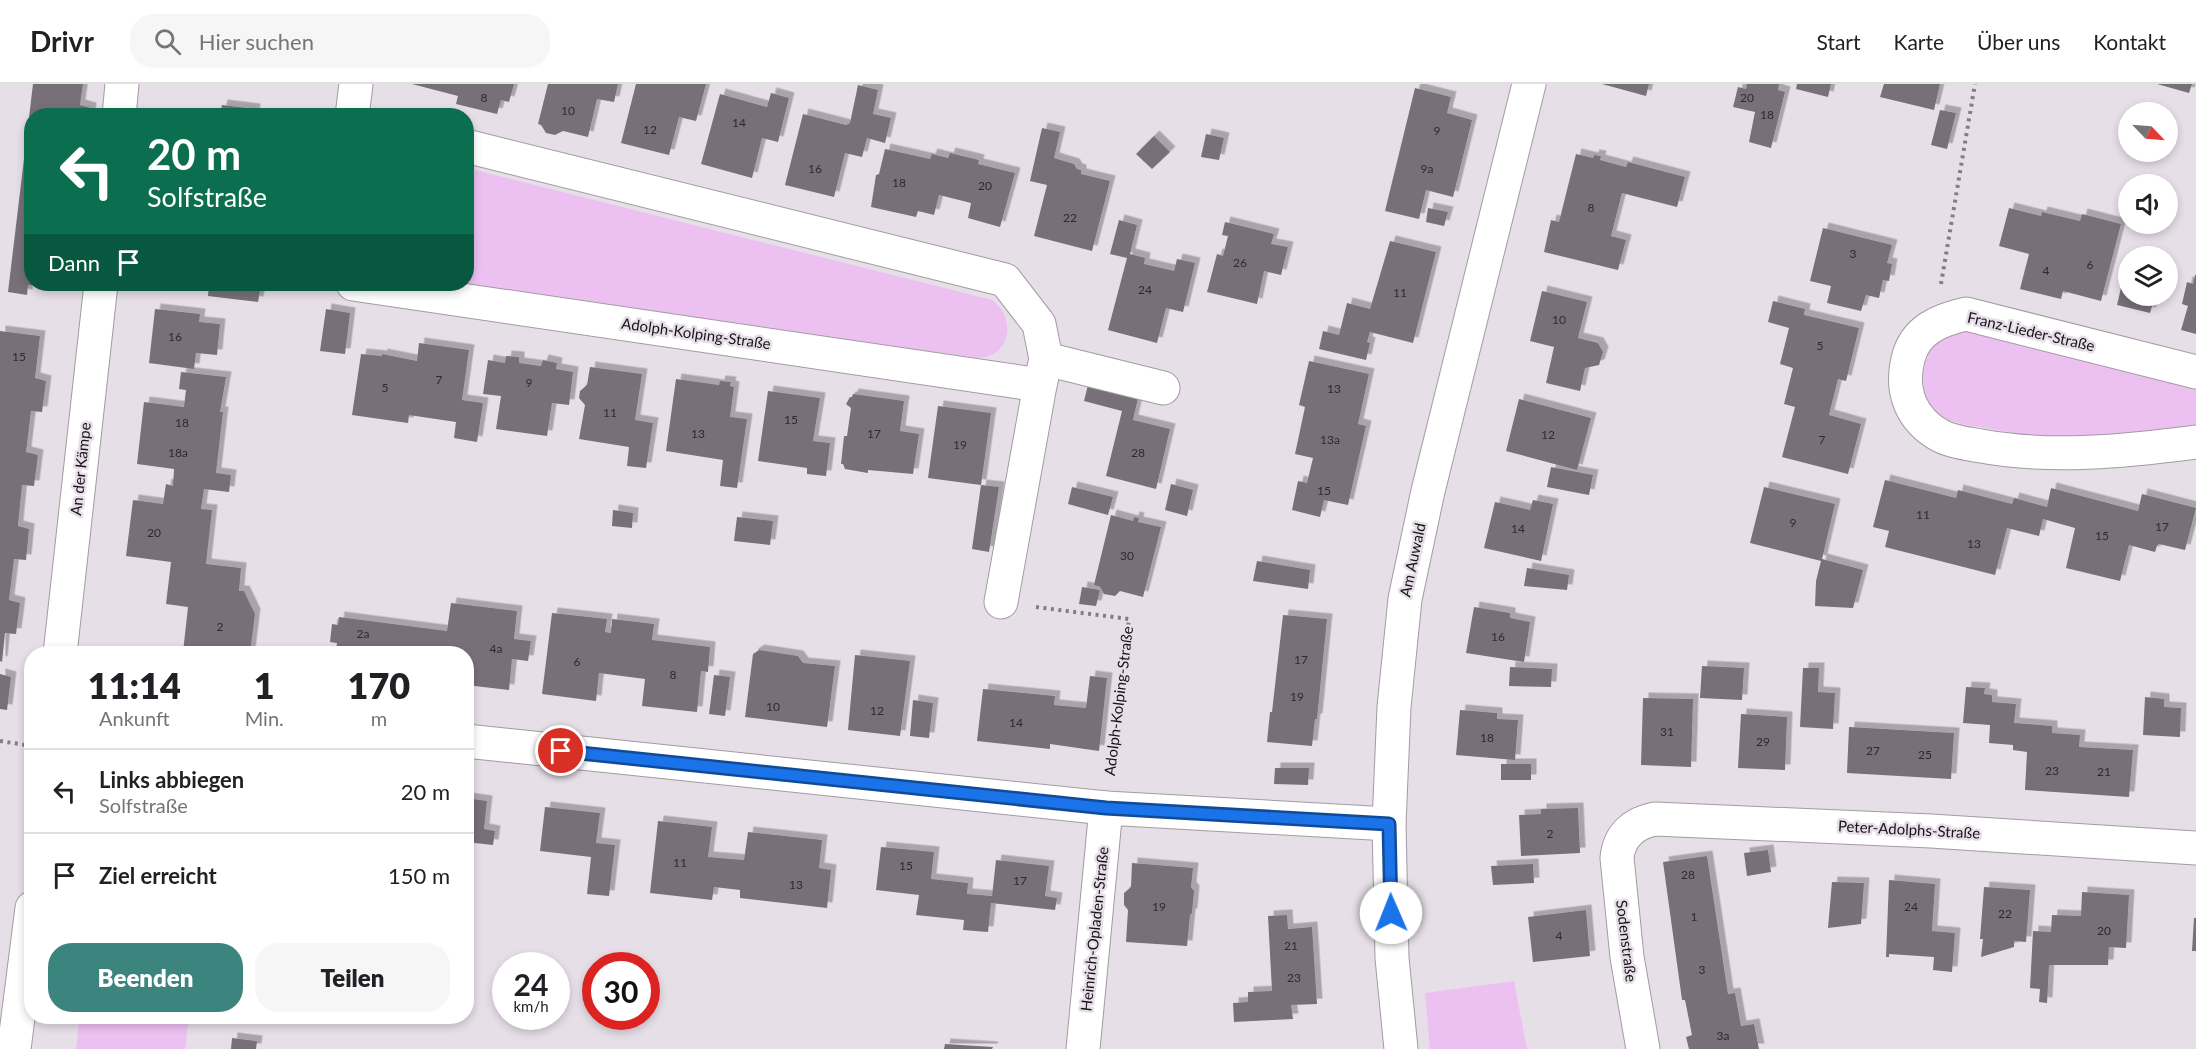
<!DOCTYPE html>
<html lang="de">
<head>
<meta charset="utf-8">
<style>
  body { margin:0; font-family:Lato,sans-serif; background:#f6f6f6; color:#202124; height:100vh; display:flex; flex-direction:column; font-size:22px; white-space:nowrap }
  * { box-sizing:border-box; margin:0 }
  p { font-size:20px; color:#757577 }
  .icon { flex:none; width:33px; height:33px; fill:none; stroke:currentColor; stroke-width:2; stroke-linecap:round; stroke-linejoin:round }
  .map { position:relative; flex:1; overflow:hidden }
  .drawer { position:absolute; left:24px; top:562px; width:450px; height:378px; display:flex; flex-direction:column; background:#fff; border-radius:24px; box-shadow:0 3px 9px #0003 }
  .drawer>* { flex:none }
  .hud { position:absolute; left:24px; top:24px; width:450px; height:183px; border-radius:24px; box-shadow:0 3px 9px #0003; background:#0b6e4f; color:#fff; overflow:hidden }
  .needle { width:39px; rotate:115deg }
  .controls { position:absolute; left:2118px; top:18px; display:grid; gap:12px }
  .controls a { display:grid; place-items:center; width:60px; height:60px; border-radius:50%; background:#fff; box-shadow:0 3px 9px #0003; font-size:30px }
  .speed { position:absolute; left:492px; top:868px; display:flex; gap:12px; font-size:30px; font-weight:700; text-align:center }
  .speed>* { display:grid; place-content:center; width:78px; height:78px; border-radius:50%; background:#fff; box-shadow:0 3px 9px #0003; line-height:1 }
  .speed small { font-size:15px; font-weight:400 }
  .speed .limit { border:9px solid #d22; background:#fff; color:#111 }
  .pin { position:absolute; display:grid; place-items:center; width:51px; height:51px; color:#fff; margin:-26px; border:3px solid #fff; border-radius:50%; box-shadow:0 2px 6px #0007 }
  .me { position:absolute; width:66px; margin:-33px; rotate:359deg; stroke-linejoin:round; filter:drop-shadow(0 0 4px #0008) }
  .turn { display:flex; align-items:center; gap:21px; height:126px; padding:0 24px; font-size:27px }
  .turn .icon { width:78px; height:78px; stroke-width:2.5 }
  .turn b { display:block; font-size:42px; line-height:51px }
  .then { display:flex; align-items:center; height:57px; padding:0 24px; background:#0003; gap:12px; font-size:22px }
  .eta { display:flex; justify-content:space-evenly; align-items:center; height:102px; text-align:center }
  .eta b { font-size:36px; font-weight:800; line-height:42px }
  .action { display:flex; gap:12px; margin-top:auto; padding:12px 24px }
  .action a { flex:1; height:69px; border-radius:24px; background:#3c847e; color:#fff; font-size:24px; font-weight:800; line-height:69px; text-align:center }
  .action a+a { background:#f6f6f6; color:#202124 }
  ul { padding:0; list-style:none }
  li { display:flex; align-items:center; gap:18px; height:84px; padding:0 24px; border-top:2px solid #e0e0e0 }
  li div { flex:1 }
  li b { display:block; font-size:22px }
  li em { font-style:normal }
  header { display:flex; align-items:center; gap:36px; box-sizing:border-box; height:84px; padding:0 30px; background:#fff; border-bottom:2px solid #e0e0e0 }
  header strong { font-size:28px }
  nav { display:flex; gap:33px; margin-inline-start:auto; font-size:21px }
  .search { width:420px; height:54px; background:#f6f6f6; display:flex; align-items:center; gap:15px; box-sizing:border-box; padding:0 21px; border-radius:24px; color:#757577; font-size:22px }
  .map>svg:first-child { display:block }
  .green { fill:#edc0f2 }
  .building { fill:#777078; filter:url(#shadow) }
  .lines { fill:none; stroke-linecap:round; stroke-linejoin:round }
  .street-casing { stroke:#a39ba3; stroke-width:35 }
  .path { stroke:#827d83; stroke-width:4; stroke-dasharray:3 4.5; stroke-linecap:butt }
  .street { stroke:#fff; stroke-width:33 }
  .route-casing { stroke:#114b97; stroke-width:15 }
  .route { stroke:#1a73e8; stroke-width:10 }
  .labels { text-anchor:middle; stroke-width:5; stroke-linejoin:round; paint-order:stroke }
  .number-label { font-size:12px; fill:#2e2a2e }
  .street-label { font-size:15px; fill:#161316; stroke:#e7dfe8 }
</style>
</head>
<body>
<header>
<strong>Drivr</strong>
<div class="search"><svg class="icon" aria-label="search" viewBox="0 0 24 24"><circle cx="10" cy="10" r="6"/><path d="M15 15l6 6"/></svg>Hier suchen</div>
<nav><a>Start</a><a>Karte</a><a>Über uns</a><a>Kontakt</a></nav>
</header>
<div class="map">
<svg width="2196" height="965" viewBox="0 0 2196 965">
  <defs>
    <filter id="shadow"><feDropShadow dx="5.5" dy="-5.5" stdDeviation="0" flood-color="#0004"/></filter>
  </defs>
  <rect width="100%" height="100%" fill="#e7dfe8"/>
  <g class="green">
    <path d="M467,84L992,216C1017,234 1011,273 978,274L446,200H466Z"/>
    <path d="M1963,247L1979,248L2196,301V342C2144,347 2089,356 2036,352C2020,351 2003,347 1987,344C1971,342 1952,340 1939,330C1923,319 1921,298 1925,281C1929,261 1945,251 1963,247Z"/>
    <polygon points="1514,897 1527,965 1430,965 1425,909"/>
    <polygon points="80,933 189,933 185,965 76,965"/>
  </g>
  <g class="building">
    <polygon points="33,0 83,0 80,21 91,24 90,32 32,32 32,201 28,201 27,211 8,208"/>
    <polygon points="412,0 514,0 509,18 501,16 497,30 456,20 458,12"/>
    <polygon points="548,0 618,0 614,18 597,15 588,53 563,47 555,51 546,49 541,41 538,40"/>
    <polygon points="636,0 706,0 696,37 679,33 669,71 621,59"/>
    <polygon points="1602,0 1649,0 1646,12"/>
    <polygon points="1747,0 1779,0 1778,6 1785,8 1771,64 1749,58 1755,28 1733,23 1738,3 1746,5"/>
    <polygon points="1797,0 1831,0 1828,13 1796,5"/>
    <polygon points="1884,0 1940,0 1934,26 1880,13"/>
    <polygon points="2157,0 2192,0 2189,9"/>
    <polygon points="858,1 878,6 873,30 891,34 885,59 867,54 862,73 845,69 834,113 785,101 803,30 846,41 850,39"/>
    <polygon points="1415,4 1451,13 1447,29 1472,36 1453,113 1426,106 1419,135 1385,127"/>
    <polygon points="771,9 789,14 778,58 762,54 752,94 701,80 720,10 767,23"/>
    <polygon points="222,21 255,25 254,32 220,32"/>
    <polygon points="1940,26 1956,29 1947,65 1931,61"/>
    <polygon points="1042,44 1060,48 1054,74 1074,80 1077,85 1081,86 1081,90 1110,97 1092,167 1034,152 1047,101 1030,97"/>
    <polygon points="1206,50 1224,54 1219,76 1201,73"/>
    <polygon points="1154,52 1170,68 1152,85 1136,70"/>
    <polygon points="885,65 930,75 932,70 948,74 950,69 979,76 978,80 1015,89 1000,143 968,134 971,119 939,111 934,131 918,127 916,133 871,123 876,91 879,90"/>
    <polygon points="1576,70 1593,74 1594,71 1601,72 1600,76 1626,83 1628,78 1685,93 1677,123 1622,109 1611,152 1626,156 1618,186 1544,168 1551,136 1559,138"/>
    <polygon points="1428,124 1448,128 1444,142 1426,138"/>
    <polygon points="2009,124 2041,132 2042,128 2080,137 2082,130 2121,140 2101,217 2063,207 2061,215 2020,205 2029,170 1999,162"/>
    <polygon points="1119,136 1137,141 1130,170 1145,174 1144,180 1174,187 1177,175 1195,179 1183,228 1166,224 1157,259 1108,246 1127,174 1110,170"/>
    <polygon points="1225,138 1274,150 1271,160 1288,163 1281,191 1264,187 1257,220 1207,208 1217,170 1223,172 1228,152 1222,151"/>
    <polygon points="1823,144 1892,161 1887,179 1892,180 1889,197 1883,196 1879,214 1866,211 1861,227 1827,219 1831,202 1810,197"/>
    <polygon points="1390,157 1436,168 1413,259 1370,248 1367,258 1370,259 1366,276 1319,265 1323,247 1339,251 1347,219 1370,225"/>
    <polygon points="2126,182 2128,183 2128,212 2155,212 2150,229 2117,221"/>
    <polygon points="2195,191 2196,191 2196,250 2181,246 2188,222 2182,220 2187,198 2193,200"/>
    <polygon points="32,200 70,200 70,206"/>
    <polygon points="209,200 261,200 258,218 208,212"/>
    <polygon points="1542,207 1587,218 1578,254 1598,259 1603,268 1599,281 1585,284 1580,307 1546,299 1554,263 1530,257"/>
    <polygon points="1773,217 1805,225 1804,231 1859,244 1846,297 1838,295 1829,331 1861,340 1848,390 1782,373 1795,323 1784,320 1793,284 1780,280 1789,244 1768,238"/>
    <polygon points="155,225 200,230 199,238 220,240 217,271 196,269 194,285 149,279"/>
    <polygon points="326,225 350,229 345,270 320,267"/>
    <polygon points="0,247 40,252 35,294 46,297 42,328 31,327 26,368 38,371 34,402 22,401 18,442 29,445 26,476 14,475 9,516 20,519 16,550 5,549 2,578 0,577"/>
    <polygon points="419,259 469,266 462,316 483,319 477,358 454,354 456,338 409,331 408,339 352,331 361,270 382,272 382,270 417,277"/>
    <polygon points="506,272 519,273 519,279 541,282 543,276 557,279 556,285 573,288 569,321 552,319 547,352 496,345 501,312 483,310 488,276 505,279"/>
    <polygon points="1309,277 1369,290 1358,340 1366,342 1348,421 1324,416 1320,433 1292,426 1298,397 1307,399 1313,374 1295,370 1305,323 1299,321"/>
    <polygon points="590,283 642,290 635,336 653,339 646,384 627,382 629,363 579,355 585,321 579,314 580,307 587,301"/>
    <polygon points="181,288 226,293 220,328 223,328 216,389 231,391 229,408 204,405 201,425 212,426 206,480 241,484 239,507 244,507 255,530 250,570 204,570 183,568 188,523 166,520 171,478 126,472 133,416 163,420 166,400 173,402 174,385 137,380 144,318 184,323 186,306 179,305"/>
    <polygon points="676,295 719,301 720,297 731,298 730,302 734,303 730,333 747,335 737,404 720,402 723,376 666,367"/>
    <polygon points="1089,297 1139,310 1133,336 1170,345 1156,405 1106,392 1122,327 1084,317"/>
    <polygon points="768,307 820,314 813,357 830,359 826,392 807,390 807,384 758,377"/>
    <polygon points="853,310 904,317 900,347 919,350 913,390 868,386 868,389 845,385 843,380 841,380 844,352 847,352 851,324 846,320 850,313 852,313"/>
    <polygon points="1519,315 1591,334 1577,386 1506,367"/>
    <polygon points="938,322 991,329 981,401 999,403 989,468 972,465 981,401 928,394"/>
    <polygon points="1551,383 1593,391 1589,411 1547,403"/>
    <polygon points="1885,396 1956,414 1958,406 2012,420 2014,414 2047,423 2051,404 2138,427 2142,410 2196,424 2185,466 2159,460 2157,462 2155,468 2129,461 2120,497 2066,484 2075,444 2043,435 2039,452 2007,444 1995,491 1885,463 1889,447 1873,443"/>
    <polygon points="1171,400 1193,406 1187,432 1165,426"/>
    <polygon points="1072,403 1113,413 1108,431 1068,420"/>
    <polygon points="1764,403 1835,420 1822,475 1863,486 1853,524 1815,522 1816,497 1821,477 1750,459"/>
    <polygon points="1533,416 1553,420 1541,477 1484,464 1495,418 1530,426"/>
    <polygon points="613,426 633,429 632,444 612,442"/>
    <polygon points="1111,431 1133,437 1134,433 1139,434 1138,438 1161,443 1143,513 1120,507 1115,512 1104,510 1100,503 1094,501"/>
    <polygon points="737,433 773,437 770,461 734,457"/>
    <polygon points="1257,477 1310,486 1308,505 1253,497"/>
    <polygon points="1527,484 1569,491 1567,506 1524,502"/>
    <polygon points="1082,503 1100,506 1096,522 1079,520"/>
    <polygon points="451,519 517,527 514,555 531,557 528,577 512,575 509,606 466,601 466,570 444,570 445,566 428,565 427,570 335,570 337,559 330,558 332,540 338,541 339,533 447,547"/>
    <polygon points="1474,523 1510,529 1510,534 1530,538 1524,578 1466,569"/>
    <polygon points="552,529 607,535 605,548 611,549 612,535 654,540 652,556 710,563 708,588 701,587 697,628 642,622 645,595 599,589 596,617 542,610"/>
    <polygon points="1283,531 1327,535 1317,635 1315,635 1312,662 1267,658 1270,628 1272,628"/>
    <polygon points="759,566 798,572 803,579 835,582 827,643 745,633 753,570"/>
    <polygon points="855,571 910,577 900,652 848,646"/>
    <polygon points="1702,582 1744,584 1742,616 1700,614"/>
    <polygon points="1510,583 1552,585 1551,603 1509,602"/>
    <polygon points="1803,584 1819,584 1818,608 1835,609 1833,645 1800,643"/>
    <polygon points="0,590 11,593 7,626 0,625"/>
    <polygon points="714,591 730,593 725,632 709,630"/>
    <polygon points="1090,592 1107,594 1099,667 1050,660 1050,665 977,657 983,605 1055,612 1054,621 1086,624"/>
    <polygon points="1966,603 1985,604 1984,610 1992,611 1992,618 2016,620 2014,639 2052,642 2052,649 2080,651 2079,663 2133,666 2129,713 2025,706 2027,668 2013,666 2013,661 1989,659 1990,641 1963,639"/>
    <polygon points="2145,613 2164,615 2164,623 2181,624 2180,653 2143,651"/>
    <polygon points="1643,614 1693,615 1691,683 1641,681"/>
    <polygon points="913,616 933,619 929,654 910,652"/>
    <polygon points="1460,626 1497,629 1497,635 1518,636 1515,676 1456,671"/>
    <polygon points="1741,630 1787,633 1785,686 1738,684"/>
    <polygon points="1849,643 1954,649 1951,695 1847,689"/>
    <rect x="1501" y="680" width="30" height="16"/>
    <polygon points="1275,684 1309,684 1308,701 1274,700"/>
    <polygon points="466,714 487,717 484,745 495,747 493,761 466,758"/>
    <polygon points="545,723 600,729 596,759 615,761 609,812 587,810 591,773 540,767"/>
    <polygon points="1578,724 1580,769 1521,772 1519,731 1541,730 1541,725"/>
    <polygon points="658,737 712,743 708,773 744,776 748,748 822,756 819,784 831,786 827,824 740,814 740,806 714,803 712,816 650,809"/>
    <polygon points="881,763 934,768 931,795 968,799 967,810 992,812 996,776 1049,782 1045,812 1057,814 1055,826 991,819 988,848 963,846 964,836 916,831 919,811 876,806"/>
    <polygon points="1768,766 1771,788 1747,792 1744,769"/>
    <polygon points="1707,772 1728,910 1735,909 1741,942 1754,940 1759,965 1689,965 1686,953 1692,951 1685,916 1682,916 1663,778"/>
    <polygon points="1132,779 1193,784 1191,803 1194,807 1192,829 1190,831 1187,862 1126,858 1128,826 1124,821 1124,809 1131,803"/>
    <polygon points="1533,780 1534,799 1493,801 1491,782"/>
    <polygon points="1889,796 1935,800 1932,847 1955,849 1952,888 1933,886 1934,873 1889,870 1889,873 1886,873"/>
    <polygon points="1832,798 1864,799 1861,840 1828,844"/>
    <polygon points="1984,803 2030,806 2026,858 2014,857 2014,863 1981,873 1983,855 1980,855"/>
    <polygon points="2082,808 2129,811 2126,864 2109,863 2108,881 2049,881 2047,919 2039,918 2040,905 2030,904 2033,847 2051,848 2052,831 2081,832"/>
    <polygon points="1586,826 1590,872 1533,878 1528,833"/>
    <polygon points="1287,831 1288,845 1312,843 1317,920 1291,921 1293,935 1234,938 1233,919 1248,918 1248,908 1272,907 1268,832"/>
    <polygon points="2194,834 2196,834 2196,867 2192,867"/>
    <polygon points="232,954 257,957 256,965 231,965"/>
    <polygon points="945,960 993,963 992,965 944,965"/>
  </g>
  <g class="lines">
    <defs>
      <g id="street">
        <polyline points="119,32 122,0"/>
        <polyline points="352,32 356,0"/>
        <polyline points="353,200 1040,301 1046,275 1039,240 1005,196 466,62"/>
        <polyline points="1046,275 1163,304"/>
        <path d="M2196,288L1966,230C1939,236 1915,246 1908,275C1900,307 1911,336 1941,352C1952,358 1969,360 1981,362C2052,375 2125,367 2196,358"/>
        <polyline points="1001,518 1040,301"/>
        <polyline points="60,570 101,200"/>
        <polyline points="466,657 1106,724 1389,740"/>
        <polyline points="14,965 32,824"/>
        <polyline points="1083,965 1106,724"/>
        <polyline points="1401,965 1392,874 1389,740 1394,623 1405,515 1428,407 1529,0"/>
        <path d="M1643,965L1627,873L1617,774C1619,752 1633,739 1655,735L1931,747L2196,764"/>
      </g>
    </defs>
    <use href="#street" class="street-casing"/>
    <g class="path">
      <polyline points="1941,200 1975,0"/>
      <polyline points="1036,523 1129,535 1111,688"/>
      <polyline points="0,657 32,662"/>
    </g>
    <use href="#street" class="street"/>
  </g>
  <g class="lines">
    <defs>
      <polyline id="route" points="561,667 1106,724 1389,740 1391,829"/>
    </defs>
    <use href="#route" class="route-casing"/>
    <use href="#route" class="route"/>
  </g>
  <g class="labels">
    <g class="number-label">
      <text x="484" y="18">8</text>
      <text x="1747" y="18">20</text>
      <text x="568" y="31">10</text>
      <text x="1767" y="35">18</text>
      <text x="739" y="43">14</text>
      <text x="650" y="50">12</text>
      <text x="1437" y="51">9</text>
      <text x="815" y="89">16</text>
      <text x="1427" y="89">9a</text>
      <text x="899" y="103">18</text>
      <text x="985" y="106">20</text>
      <text x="1591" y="128">8</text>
      <text x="1070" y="138">22</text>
      <text x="1853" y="174">3</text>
      <text x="1240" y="183">26</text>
      <text x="2090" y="185">6</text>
      <text x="2046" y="191">4</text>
      <text x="1145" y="210">24</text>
      <text x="1400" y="213">11</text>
      <text x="1559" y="240">10</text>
      <text x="175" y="257">16</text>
      <text x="1820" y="266">5</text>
      <text x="19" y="277">15</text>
      <text x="439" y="300">7</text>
      <text x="529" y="303">9</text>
      <text x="385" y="308">5</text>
      <text x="1334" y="309">13</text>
      <text x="610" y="333">11</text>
      <text x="791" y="340">15</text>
      <text x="182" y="343">18</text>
      <text x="698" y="354">13</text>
      <text x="874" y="354">17</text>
      <text x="1548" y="355">12</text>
      <text x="1330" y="360">13a</text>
      <text x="1822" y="360">7</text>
      <text x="960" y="365">19</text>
      <text x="178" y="373">18a</text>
      <text x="1138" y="373">28</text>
      <text x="1324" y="411">15</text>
      <text x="1923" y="435">11</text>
      <text x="1793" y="443">9</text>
      <text x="2162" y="447">17</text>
      <text x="1518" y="449">14</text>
      <text x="154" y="453">20</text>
      <text x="2102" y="456">15</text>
      <text x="1974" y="464">13</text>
      <text x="1127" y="476">30</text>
      <text x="220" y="547">2</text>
      <text x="363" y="554">2a</text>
      <text x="1498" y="557">16</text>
      <text x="496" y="569">4a</text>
      <text x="1301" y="580">17</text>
      <text x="577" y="582">6</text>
      <text x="673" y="595">8</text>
      <text x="1297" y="617">19</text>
      <text x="773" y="627">10</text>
      <text x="877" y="631">12</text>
      <text x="1016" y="643">14</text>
      <text x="1667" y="652">31</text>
      <text x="1487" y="658">18</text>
      <text x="1763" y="662">29</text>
      <text x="1873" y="671">27</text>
      <text x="1925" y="675">25</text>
      <text x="2052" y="691">23</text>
      <text x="2104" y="692">21</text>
      <text x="1550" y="754">2</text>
      <text x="680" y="783">11</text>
      <text x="906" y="786">15</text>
      <text x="1688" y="795">28</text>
      <text x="1020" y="801">17</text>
      <text x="796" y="805">13</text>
      <text x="1159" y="827">19</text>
      <text x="1911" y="827">24</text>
      <text x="2005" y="834">22</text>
      <text x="1694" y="837">1</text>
      <text x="2104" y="851">20</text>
      <text x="1559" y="856">4</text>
      <text x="1291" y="866">21</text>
      <text x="1702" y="890">3</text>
      <text x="1294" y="898">23</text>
      <text x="1723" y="956">3a</text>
    </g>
    <g class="street-label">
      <text transform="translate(2031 248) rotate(13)" y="5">Franz-Lieder-Straße</text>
      <text transform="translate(696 250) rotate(8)" y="5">Adolph-Kolping-Straße</text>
      <text transform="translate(81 385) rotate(-84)" y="5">An der Kämpe</text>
      <text transform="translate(1413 476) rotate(-78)" y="5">Am Auwald</text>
      <text transform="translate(1119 617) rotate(-83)" y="5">Adolph-Kolping-Straße</text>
      <text transform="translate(1909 746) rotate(3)" y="5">Peter-Adolphs-Straße</text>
      <text transform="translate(1095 845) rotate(-84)" y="5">Heinrich-Opladen-Straße</text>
      <text transform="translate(1626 857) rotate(83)" y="5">Sodenstraße</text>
    </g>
  </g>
</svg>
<div class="controls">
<a><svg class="needle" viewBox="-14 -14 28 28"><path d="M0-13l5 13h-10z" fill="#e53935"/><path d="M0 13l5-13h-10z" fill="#757577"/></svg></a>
<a><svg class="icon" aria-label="sound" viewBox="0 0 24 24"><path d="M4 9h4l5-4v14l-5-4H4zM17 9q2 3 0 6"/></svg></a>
<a><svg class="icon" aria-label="layers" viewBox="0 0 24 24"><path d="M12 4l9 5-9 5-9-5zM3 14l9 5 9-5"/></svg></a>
</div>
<div class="speed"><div>24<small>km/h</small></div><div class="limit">30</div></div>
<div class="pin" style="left:561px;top:667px;background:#d93025"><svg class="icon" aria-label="arrive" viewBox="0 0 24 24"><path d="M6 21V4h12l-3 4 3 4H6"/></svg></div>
<svg class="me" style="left:1391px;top:829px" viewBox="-20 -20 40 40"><circle r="19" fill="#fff"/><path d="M0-13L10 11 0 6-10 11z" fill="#1a73e8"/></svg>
<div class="hud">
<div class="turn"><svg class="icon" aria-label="left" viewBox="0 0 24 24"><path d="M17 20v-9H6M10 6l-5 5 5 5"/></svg><div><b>20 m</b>Solfstraße</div></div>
<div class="then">Dann<svg class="icon" aria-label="arrive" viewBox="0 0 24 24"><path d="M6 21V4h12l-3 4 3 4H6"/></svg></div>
</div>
<section class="drawer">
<div class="eta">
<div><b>11:14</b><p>Ankunft</p></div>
<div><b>1</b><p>Min.</p></div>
<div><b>170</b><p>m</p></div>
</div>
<ul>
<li><svg class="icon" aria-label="left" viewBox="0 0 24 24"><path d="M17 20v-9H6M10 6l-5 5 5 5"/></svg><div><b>Links abbiegen</b><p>Solfstraße</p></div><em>20 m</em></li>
<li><svg class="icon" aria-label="arrive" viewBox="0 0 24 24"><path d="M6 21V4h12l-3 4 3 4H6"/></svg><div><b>Ziel erreicht</b></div><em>150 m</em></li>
</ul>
<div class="action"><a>Beenden</a><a>Teilen</a></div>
</section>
</div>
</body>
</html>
